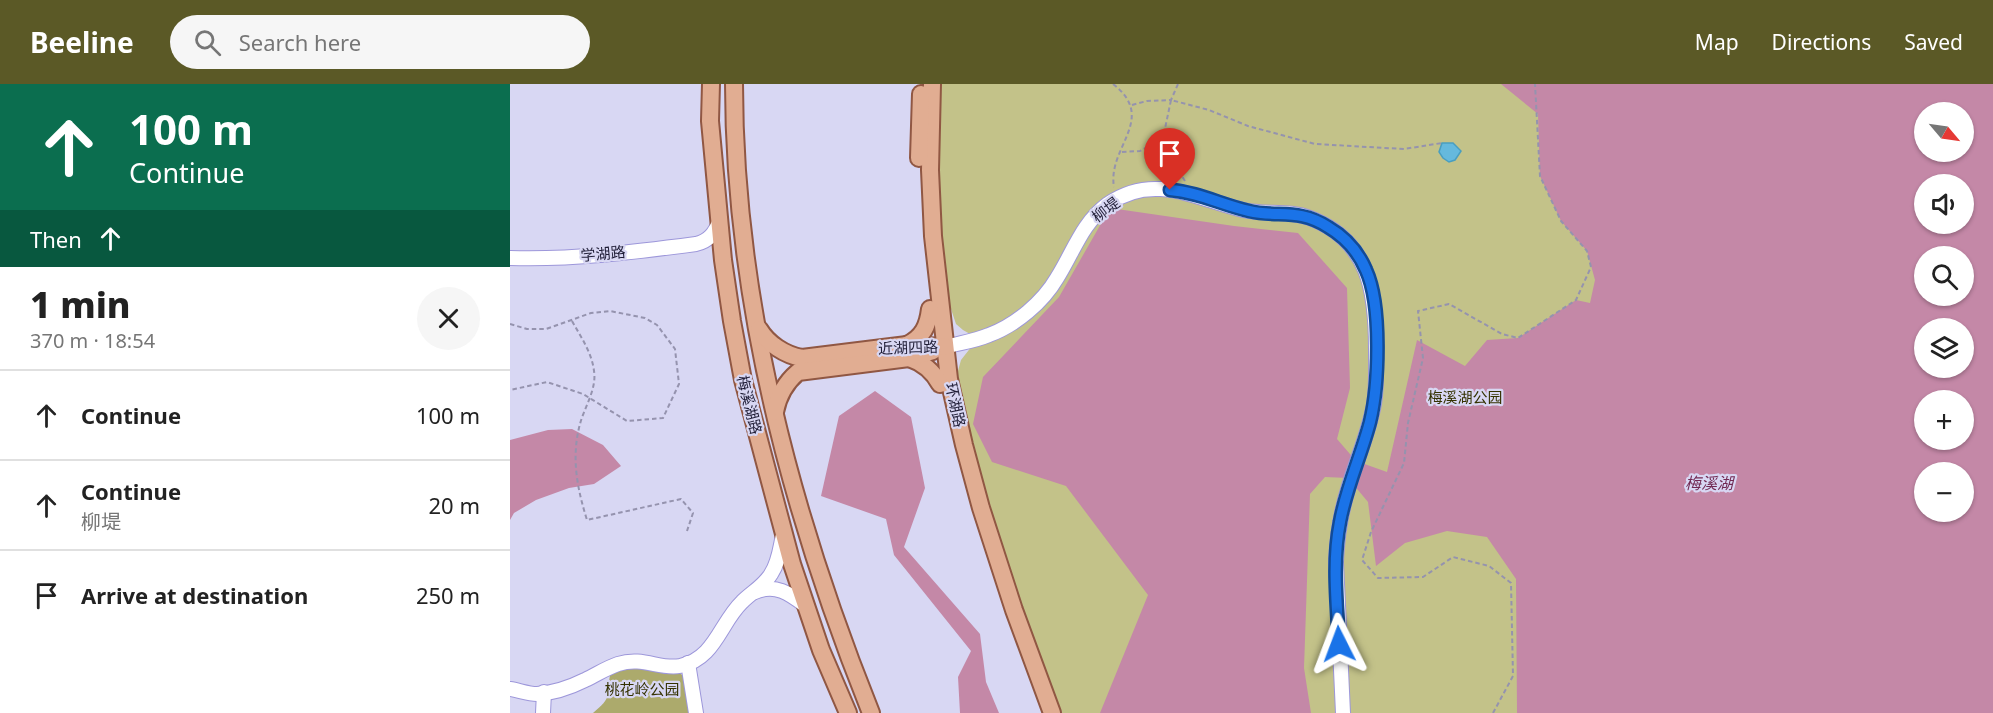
<!DOCTYPE html>
<html lang="en">
<head>
<meta charset="utf-8">
<style>
  body { margin:0; font-family:"Noto Sans","Noto Sans SC",sans-serif; background:#f6f6f6; color:#222; height:100vh; display:flex; flex-direction:column; font-size:22px; white-space:nowrap }
  * { box-sizing:border-box; margin:0 }
  p { font-size:20px; color:#767676 }
  .icon { flex:none; width:33px; height:33px; fill:none; stroke:currentColor; stroke-width:2; stroke-linecap:round; stroke-linejoin:round }
  .map { position:relative; flex:1; overflow:hidden }
  .panel { display:flex; flex-direction:column; background:#fff; width:510px }
  .panel>* { flex:none }
  .top-card { background:#0b6e4f; color:#fff; overflow:hidden }
  .needle { width:39px; rotate:119deg }
  .buttons { position:absolute; left:1404px; top:18px; display:grid; gap:12px }
  .buttons a { display:grid; place-items:center; width:60px; height:60px; border-radius:50%; background:#fff; box-shadow:0 2px 4px #0004; font-size:30px }
  .pin { position:absolute; display:grid; place-items:center; width:51px; height:51px; color:#fff; margin:-62px -26px; border-radius:50% 50% 50% 0; rotate:-45deg; box-shadow:0 0 6px #0007 }
  .pin .icon { rotate:45deg }
  .me { position:absolute; width:66px; margin:-33px; rotate:357deg; stroke-linejoin:round; filter:drop-shadow(0 0 4px #0008) }
  .turn { display:flex; align-items:center; gap:21px; height:126px; padding:0 30px; font-size:27px }
  .turn .icon { width:78px; height:78px; stroke-width:2.5 }
  .turn b { display:block; font-size:42px; line-height:51px }
  .then { display:flex; align-items:center; height:57px; padding:0 30px; background:#0003; gap:12px; font-size:22px }
  .round { display:grid; place-items:center; flex:none; width:63px; height:63px; border-radius:32px; background:#f6f6f6 }
  .headline { display:flex; align-items:center; justify-content:space-between; height:102px; padding:0 30px }
  h1 { font-size:36px; font-weight:800; line-height:45px }
  ul { padding:0; list-style:none }
  li { display:flex; align-items:center; gap:18px; height:90px; padding:0 30px; border-top:2px solid #e0e0e0 }
  li div { flex:1 }
  li b { display:block; font-size:22px }
  li em { font-style:normal }
  header { display:flex; align-items:center; gap:36px; box-sizing:border-box; height:84px; padding:0 30px; background:#5b5926; color:#fff }
  header strong { font-size:28px }
  nav { display:flex; gap:33px; margin-inline-start:auto; font-size:21px }
  .search { width:420px; height:54px; background:#f6f6f6; display:flex; align-items:center; gap:15px; box-sizing:border-box; padding:0 21px; border-radius:33px; color:#767676; font-size:22px }
  main { display:flex; flex:1; min-height:0 }
  .map>svg:first-child { display:block }
  .green { fill:#c3c289; fill-rule:evenodd }
  .forest { fill:#acaa6c }
  .water { fill:#c488a7; fill-rule:evenodd }
  .building { fill:#65b9dd; stroke:#499ec0; stroke-width:1.5 }
  .lines { fill:none; stroke-linecap:round; stroke-linejoin:round }
  .minor-casing { stroke:#9d97da; stroke-width:16 }
  .major-casing { stroke:#905743; stroke-width:20 }
  .path { stroke:#9593ae; stroke-width:2; stroke-dasharray:4.5 3; stroke-linecap:butt }
  .minor { stroke:#fff; stroke-width:14 }
  .major { stroke:#e1ad92; stroke-width:16 }
  .route-casing { stroke:#114b97; stroke-width:15 }
  .route { stroke:#1a73e8; stroke-width:10 }
  .labels { text-anchor:middle; stroke-width:4.5; stroke-linejoin:round; paint-order:stroke }
  .street-label { font-size:15px; fill:#201e37; stroke:#d8d7f3 }
  .park-label { font-size:15px; fill:#343200; stroke:#d8d7f3 }
  .water-label { font-size:16px; font-style:italic; fill:#712953; stroke:#d8d7f3 }
</style>
</head>
<body>
<header>
<strong>Beeline</strong>
<div class="search"><svg class="icon" aria-label="search" viewBox="0 0 24 24"><circle cx="10" cy="10" r="6"/><path d="M15 15l6 6"/></svg>Search here</div>
<nav><a>Map</a><a>Directions</a><a>Saved</a></nav>
</header>
<main>
<section class="panel">
<div class="top-card">
<div class="turn"><svg class="icon" aria-label="ahead" viewBox="0 0 24 24"><path d="M12 20V5M6 11l6-6 6 6"/></svg><div><b>100 m</b>Continue</div></div>
<div class="then">Then<svg class="icon" aria-label="ahead" viewBox="0 0 24 24"><path d="M12 20V5M6 11l6-6 6 6"/></svg></div>
</div>
<div class="headline"><div><h1>1 min</h1><p>370 m · 18:54</p></div><a class="round"><svg class="icon" aria-label="close" viewBox="0 0 24 24"><path d="M6 6l12 12M18 6L6 18"/></svg></a></div>
<ul>
<li><svg class="icon" aria-label="ahead" viewBox="0 0 24 24"><path d="M12 20V5M6 11l6-6 6 6"/></svg><div><b>Continue</b></div><em>100 m</em></li>
<li><svg class="icon" aria-label="ahead" viewBox="0 0 24 24"><path d="M12 20V5M6 11l6-6 6 6"/></svg><div><b>Continue</b><p>柳堤</p></div><em>20 m</em></li>
<li><svg class="icon" aria-label="arrive" viewBox="0 0 24 24"><path d="M6 21V4h12l-3 4 3 4H6"/></svg><div><b>Arrive at destination</b></div><em>250 m</em></li>
</ul>
</section>
<div class="map">
<svg width="1483" height="629" viewBox="0 0 1483 629">
  <rect width="100%" height="100%" fill="#d8d7f3"/>
  <path class="green" d="M431,0H1483V629H552L498,487L457,350L446,294L451,276L462,262L460,250L453,246L446,240L436,210L427,98ZM1414,28H1454V68H1414ZM1414,100H1454V140H1414ZM1414,172H1454V212H1414ZM1414,244H1454V284H1414ZM1414,316H1454V356H1414ZM1414,388H1454V428H1414Z"/>
  <path class="forest" d="M125,582L169,589L174,592L181,629H83C103,612 96,614 100,591L104,587Z"/>
  <g class="water">
    <path d="M991,0H1483V629H1007L1006,495L977,453L937,447L895,459L866,482L858,418L838,394L815,393L800,410L794,584L801,629H590L638,511L556,402L482,378L463,340L473,293L549,213L600,124L724,142L788,149L837,204L840,304L827,355L846,377L877,388L907,256L955,282L977,256L1008,254L1066,216L1080,219L1085,196L1077,167L1051,137L1030,92L1028,30ZM1414,28H1454V68H1414ZM1414,100H1454V140H1414ZM1414,172H1454V212H1414ZM1414,244H1454V284H1414ZM1414,316H1454V356H1414ZM1414,388H1454V428H1414Z"/>
    <polygon points="365,307 401,333 415,404 394,463 470,550 476,598 489,629 450,629 448,593 461,567 384,471 376,435 311,412 329,332"/>
    <polygon points="62,345 93,361 111,382 84,400 59,404 26,416 4,429 0,436 0,356 38,346"/>
  </g>
  <polygon class="building" points="932,59 943,59 951,67 945,76 939,78 933,74 929,68"/>
  <g class="lines">
    <defs>
      <g id="minor">
        <path d="M0,174C62,176 125,168 186,160C199,157 205,149 210,136"/>
        <path d="M435,263C449,259 465,257 479,251C506,241 533,218 547,194C564,167 572,139 598,120C644,88 687,115 733,126C755,131 779,126 800,134C860,157 866,209 866,265C866,284 867,302 864,320C859,348 847,375 839,402C831,427 827,452 826,478L833,629"/>
        <path d="M245,508C266,499 280,510 296,522"/>
        <polyline points="178,579 186,629"/>
        <path d="M0,605C8,606 18,610 27,610C43,609 61,603 75,596C86,591 96,584 108,580C133,572 150,586 170,582C205,575 210,539 232,518C242,508 254,502 261,490C269,478 270,464 273,451"/>
        <polyline points="33,629 34,608"/>
      </g>
      <g id="major">
        <polyline points="201,0 200,37 213,176 222,237 233,296 282,480 311,566 338,629"/>
        <path d="M224,0C224,216 281,430 361,629"/>
        <polyline points="422,0 420,86 423,152 439,295 454,361 471,424 504,526 542,629"/>
        <polyline points="409,74 411,10"/>
        <path d="M249,245C258,260 275,271 292,274L397,261L435,263"/>
        <path d="M397,261C413,253 418,242 420,225"/>
        <path d="M399,274C414,279 423,287 430,300"/>
        <path d="M265,328C268,312 275,299 288,288L399,274L423,267"/>
      </g>
    </defs>
    <use href="#minor" class="minor-casing"/>
    <use href="#major" class="major-casing"/>
    <g class="path">
      <path d="M603,0C648,35 597,63 604,103"/>
      <polyline points="622,21 637,17 661,16 668,0"/>
      <polyline points="612,68 630,67 653,54"/>
      <polyline points="675,97 667,84 653,54 661,16 699,26 738,42 805,60 894,65 932,59"/>
      <path d="M62,237C71,253 82,269 84,287C87,305 74,324 70,340C61,373 67,404 77,436L171,415L183,429L177,447"/>
      <polyline points="0,240 17,245 36,245 81,229 100,227 135,234 147,241 165,265 169,300 153,334 117,337 73,310 37,298 0,306"/>
      <polyline points="983,629 1003,592 1001,499 979,482 943,473 913,493 868,494 852,476 861,448 894,379 898,339 913,274 908,227 939,220 992,250 1008,254 1066,216 1081,183 1077,167 1051,137 1030,92 1025,0"/>
    </g>
    <use href="#minor" class="minor"/>
    <use href="#major" class="major"/>
  </g>
  <g class="lines">
    <defs>
      <path id="route" d="M660,106C688,108 712,121 739,127C769,134 788,124 818,143C835,153 848,167 856,186C872,221 869,301 860,338C851,372 836,404 830,438C822,478 827,520 829,560"/>
    </defs>
    <use href="#route" class="route-casing"/>
    <use href="#route" class="route"/>
  </g>
  <g class="labels">
    <g class="street-label">
      <text transform="translate(596 126) rotate(-37)" y="5">柳堤</text>
      <text transform="translate(93 170) rotate(-5)" y="5">学湖路</text>
      <text transform="translate(398 264) rotate(-2)" y="5">近湖四路</text>
      <text transform="translate(239 321) rotate(76)" y="5">梅溪湖路</text>
      <text transform="translate(445 321) rotate(78)" y="5">环湖路</text>
    </g>
    <g class="park-label">
      <text x="955" y="319">梅溪湖公园</text>
      <text x="132" y="611">桃花岭公园</text>
    </g>
    <g class="water-label">
      <text x="1199" y="405">梅溪湖</text>
    </g>
  </g>
</svg>
<div class="buttons">
<a><svg class="needle" viewBox="-14 -14 28 28"><path d="M0-13l5 13h-10z" fill="#e53935"/><path d="M0 13l5-13h-10z" fill="#767676"/></svg></a>
<a><svg class="icon" aria-label="sound" viewBox="0 0 24 24"><path d="M4 9h4l5-4v14l-5-4H4zM17 9q2 3 0 6"/></svg></a>
<a><svg class="icon" aria-label="search" viewBox="0 0 24 24"><circle cx="10" cy="10" r="6"/><path d="M15 15l6 6"/></svg></a>
<a><svg class="icon" aria-label="layers" viewBox="0 0 24 24"><path d="M12 4l9 5-9 5-9-5zM3 14l9 5 9-5"/></svg></a>
<a>+</a>
<a>−</a>
</div>
<div class="pin" style="left:660px;top:106px;background:#d93025"><svg class="icon" aria-label="arrive" viewBox="0 0 24 24"><path d="M6 21V4h12l-3 4 3 4H6"/></svg></div>
<svg class="me" style="left:829px;top:560px" viewBox="-20 -20 40 40"><path d="M0-17L14 15 0 8-14 15z" fill="#1a73e8" stroke="#fff" stroke-width="4"/></svg>
</div>
</main>
</body>
</html>
